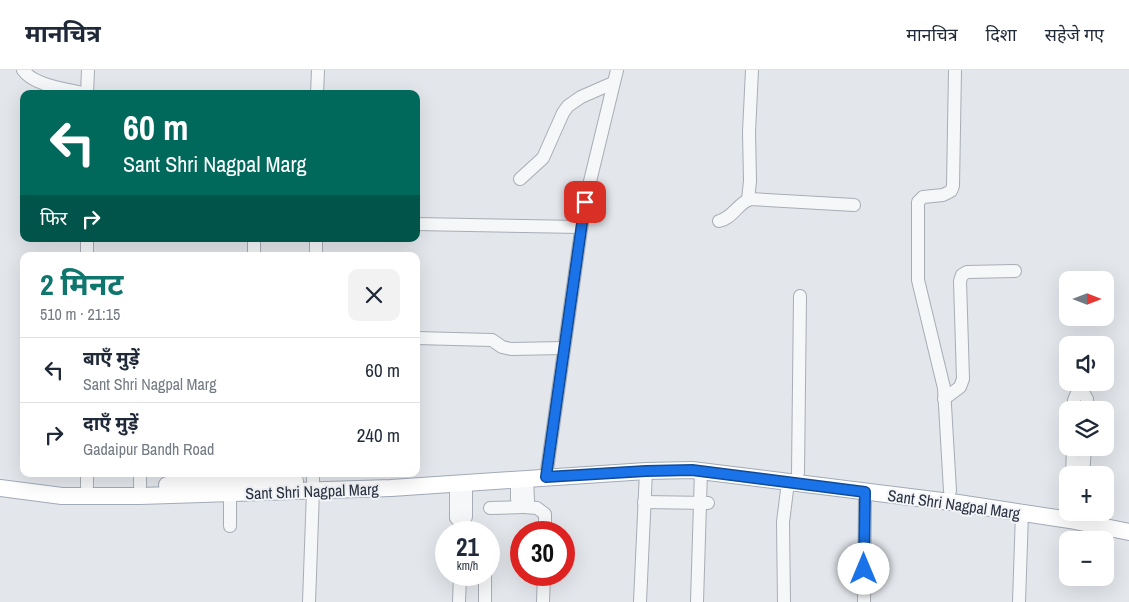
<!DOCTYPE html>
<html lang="hi">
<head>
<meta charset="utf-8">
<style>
  body { margin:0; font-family:"Archivo Narrow","Noto Sans Devanagari",sans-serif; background:#f2f2f3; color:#1f2937; height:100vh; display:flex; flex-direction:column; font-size:19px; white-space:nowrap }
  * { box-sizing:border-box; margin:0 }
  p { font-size:16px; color:#747a83 }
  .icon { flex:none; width:28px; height:28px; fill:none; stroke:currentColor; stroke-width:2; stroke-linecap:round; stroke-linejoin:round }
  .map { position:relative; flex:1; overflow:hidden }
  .drawer { position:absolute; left:20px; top:182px; width:400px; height:225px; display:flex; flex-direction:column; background:#fff; border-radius:10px; box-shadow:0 5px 20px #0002 }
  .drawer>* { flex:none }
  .top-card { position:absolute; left:20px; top:20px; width:400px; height:152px; border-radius:10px; box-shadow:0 5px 20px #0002; background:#00695c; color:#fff; overflow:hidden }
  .needle { width:32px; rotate:90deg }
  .fabs { position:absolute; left:1059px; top:201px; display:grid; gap:10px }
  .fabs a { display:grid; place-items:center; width:55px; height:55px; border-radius:10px; background:#fff; box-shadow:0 5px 20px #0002; font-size:25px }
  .speed { position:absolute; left:435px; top:451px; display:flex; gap:10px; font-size:25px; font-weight:700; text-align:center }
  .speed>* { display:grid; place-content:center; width:65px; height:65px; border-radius:50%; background:#fff; box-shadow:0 5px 20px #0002; line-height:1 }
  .speed small { font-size:12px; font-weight:400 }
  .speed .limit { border:8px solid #d22; background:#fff; color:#111 }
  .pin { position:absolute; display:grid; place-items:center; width:42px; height:42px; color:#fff; margin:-21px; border-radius:10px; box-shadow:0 2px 8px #0006 }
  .me { position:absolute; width:55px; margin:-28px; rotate:0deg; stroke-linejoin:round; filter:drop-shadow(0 0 4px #0008) }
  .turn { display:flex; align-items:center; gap:18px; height:105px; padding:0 20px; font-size:22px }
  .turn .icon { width:65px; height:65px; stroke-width:2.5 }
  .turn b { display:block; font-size:35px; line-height:42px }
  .then { display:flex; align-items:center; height:48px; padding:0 20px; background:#0003; gap:10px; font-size:19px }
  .round { display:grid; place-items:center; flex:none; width:52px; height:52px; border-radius:10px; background:#f2f2f3 }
  .headline { display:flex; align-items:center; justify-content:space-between; height:85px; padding:0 20px }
  h1 { font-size:30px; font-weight:700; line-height:38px; color:#0f766e }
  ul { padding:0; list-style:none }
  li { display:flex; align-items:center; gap:15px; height:65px; padding:0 20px; border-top:1px solid #e0e1e3 }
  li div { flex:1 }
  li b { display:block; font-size:19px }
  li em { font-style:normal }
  header { display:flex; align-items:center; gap:30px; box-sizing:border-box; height:70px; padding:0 25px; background:#fff; border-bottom:1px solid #e0e1e3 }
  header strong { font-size:24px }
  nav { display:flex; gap:28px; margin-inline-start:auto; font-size:18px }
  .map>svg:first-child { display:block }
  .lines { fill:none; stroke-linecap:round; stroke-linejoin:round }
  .minor-casing { stroke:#a8adb5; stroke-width:14 }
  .major-casing { stroke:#a2aab7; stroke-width:18 }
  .minor { stroke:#f6f7f9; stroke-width:12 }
  .major { stroke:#fff; stroke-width:16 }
  .route-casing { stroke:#114b97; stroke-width:12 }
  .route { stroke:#1a73e8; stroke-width:9 }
  .labels { text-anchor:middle; stroke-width:4; stroke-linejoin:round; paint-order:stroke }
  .street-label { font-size:16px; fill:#2b3343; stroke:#f3f5f8 }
</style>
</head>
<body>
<header>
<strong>मानचित्र</strong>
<nav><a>मानचित्र</a><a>दिशा</a><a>सहेजे गए</a></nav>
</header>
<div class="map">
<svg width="1129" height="532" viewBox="0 0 1129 532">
  <rect width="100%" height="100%" fill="#e3e6eb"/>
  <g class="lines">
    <defs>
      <g id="minor">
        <path d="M23,0C34,16 68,19 86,24"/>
        <polyline points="87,24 88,0"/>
        <polyline points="317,24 318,0"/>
        <polyline points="520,109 543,88 563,43 568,36 581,27 613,13"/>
        <polyline points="748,130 750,111 749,62 752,0"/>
        <path d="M719,151C733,148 737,134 750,129L854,135"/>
        <polyline points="416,154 581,157"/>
        <polyline points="87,169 87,186"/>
        <polyline points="254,186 254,169"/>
        <polyline points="316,186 316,169"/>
        <polyline points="416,268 492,270 502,277 511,279 564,278"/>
        <polyline points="944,329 960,317 963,309 960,211 962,205 967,202 1015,201"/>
        <polyline points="1074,340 1074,330 1077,323 1083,322 1087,329 1086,340"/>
        <polyline points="798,403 800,226"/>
        <polyline points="87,404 87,416"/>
        <polyline points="1072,405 1073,378"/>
        <polyline points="1083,405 1085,378"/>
        <polyline points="546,407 585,132 617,0"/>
        <polyline points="517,409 517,429 519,433 524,433 528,431 527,408"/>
        <polyline points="313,411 313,404"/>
        <polyline points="456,413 456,448 460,452 466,447 466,412"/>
        <polyline points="140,416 140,404"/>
        <polyline points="950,421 944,318 918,210 918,132 923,127 943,125 951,121 953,116 955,0"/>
        <polyline points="644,432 708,433"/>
        <polyline points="524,433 524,437 537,438 545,444 545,462"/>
        <polyline points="490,438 524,437"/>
        <polyline points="230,456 230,424"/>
        <polyline points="309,532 313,421"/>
        <polyline points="459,532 460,505"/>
        <polyline points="485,532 485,505"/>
        <polyline points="543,532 544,505"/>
        <polyline points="640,532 646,401"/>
        <polyline points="697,532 701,401"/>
        <polyline points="784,532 783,452 788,412"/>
        <polyline points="864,532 865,422"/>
        <polyline points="1019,532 1022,443"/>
      </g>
      <g id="major">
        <polyline points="167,415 295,411"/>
        <polyline points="0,418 62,426 140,426 391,418 646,401 692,400 958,433 1070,450 1129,462"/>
      </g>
    </defs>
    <use href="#minor" class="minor-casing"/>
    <use href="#major" class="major-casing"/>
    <use href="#minor" class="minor"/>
    <use href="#major" class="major"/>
  </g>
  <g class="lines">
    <defs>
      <polyline id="route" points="585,132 546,407 646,401 692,400 865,422 864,499"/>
    </defs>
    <use href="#route" class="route-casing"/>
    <use href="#route" class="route"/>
  </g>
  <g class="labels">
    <g class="street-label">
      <text transform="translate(312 421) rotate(-2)" y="6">Sant Shri Nagpal Marg</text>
      <text transform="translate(954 434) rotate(8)" y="6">Sant Shri Nagpal Marg</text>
    </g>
  </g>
</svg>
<div class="fabs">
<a><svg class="needle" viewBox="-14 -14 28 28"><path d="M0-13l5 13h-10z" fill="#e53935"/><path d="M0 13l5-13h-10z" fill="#747a83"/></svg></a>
<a><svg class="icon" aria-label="sound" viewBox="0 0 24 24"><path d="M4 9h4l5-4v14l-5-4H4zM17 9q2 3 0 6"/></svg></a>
<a><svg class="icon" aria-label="layers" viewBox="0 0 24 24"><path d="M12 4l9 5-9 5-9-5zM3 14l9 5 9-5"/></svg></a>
<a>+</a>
<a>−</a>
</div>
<div class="speed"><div>21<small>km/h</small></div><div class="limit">30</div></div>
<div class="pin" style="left:585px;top:132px;background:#d93025"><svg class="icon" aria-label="arrive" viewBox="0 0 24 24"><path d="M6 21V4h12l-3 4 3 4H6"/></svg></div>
<svg class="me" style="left:864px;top:499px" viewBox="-20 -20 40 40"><circle r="19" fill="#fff"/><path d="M0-13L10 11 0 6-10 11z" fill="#1a73e8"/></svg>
<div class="top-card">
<div class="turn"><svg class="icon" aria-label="left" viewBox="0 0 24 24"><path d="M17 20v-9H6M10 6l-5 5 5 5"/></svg><div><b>60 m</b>Sant Shri Nagpal Marg</div></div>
<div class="then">फिर<svg class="icon" aria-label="right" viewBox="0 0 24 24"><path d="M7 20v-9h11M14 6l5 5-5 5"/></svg></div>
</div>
<section class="drawer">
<div class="headline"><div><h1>2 मिनट</h1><p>510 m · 21:15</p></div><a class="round"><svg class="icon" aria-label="close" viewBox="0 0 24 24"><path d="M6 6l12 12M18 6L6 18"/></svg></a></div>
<ul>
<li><svg class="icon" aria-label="left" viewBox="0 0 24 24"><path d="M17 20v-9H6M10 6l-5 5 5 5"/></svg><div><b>बाएँ मुड़ें</b><p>Sant Shri Nagpal Marg</p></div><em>60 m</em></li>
<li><svg class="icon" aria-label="right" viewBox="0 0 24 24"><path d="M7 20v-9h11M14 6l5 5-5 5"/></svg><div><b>दाएँ मुड़ें</b><p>Gadaipur Bandh Road</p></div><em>240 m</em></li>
</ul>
</section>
</div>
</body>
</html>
